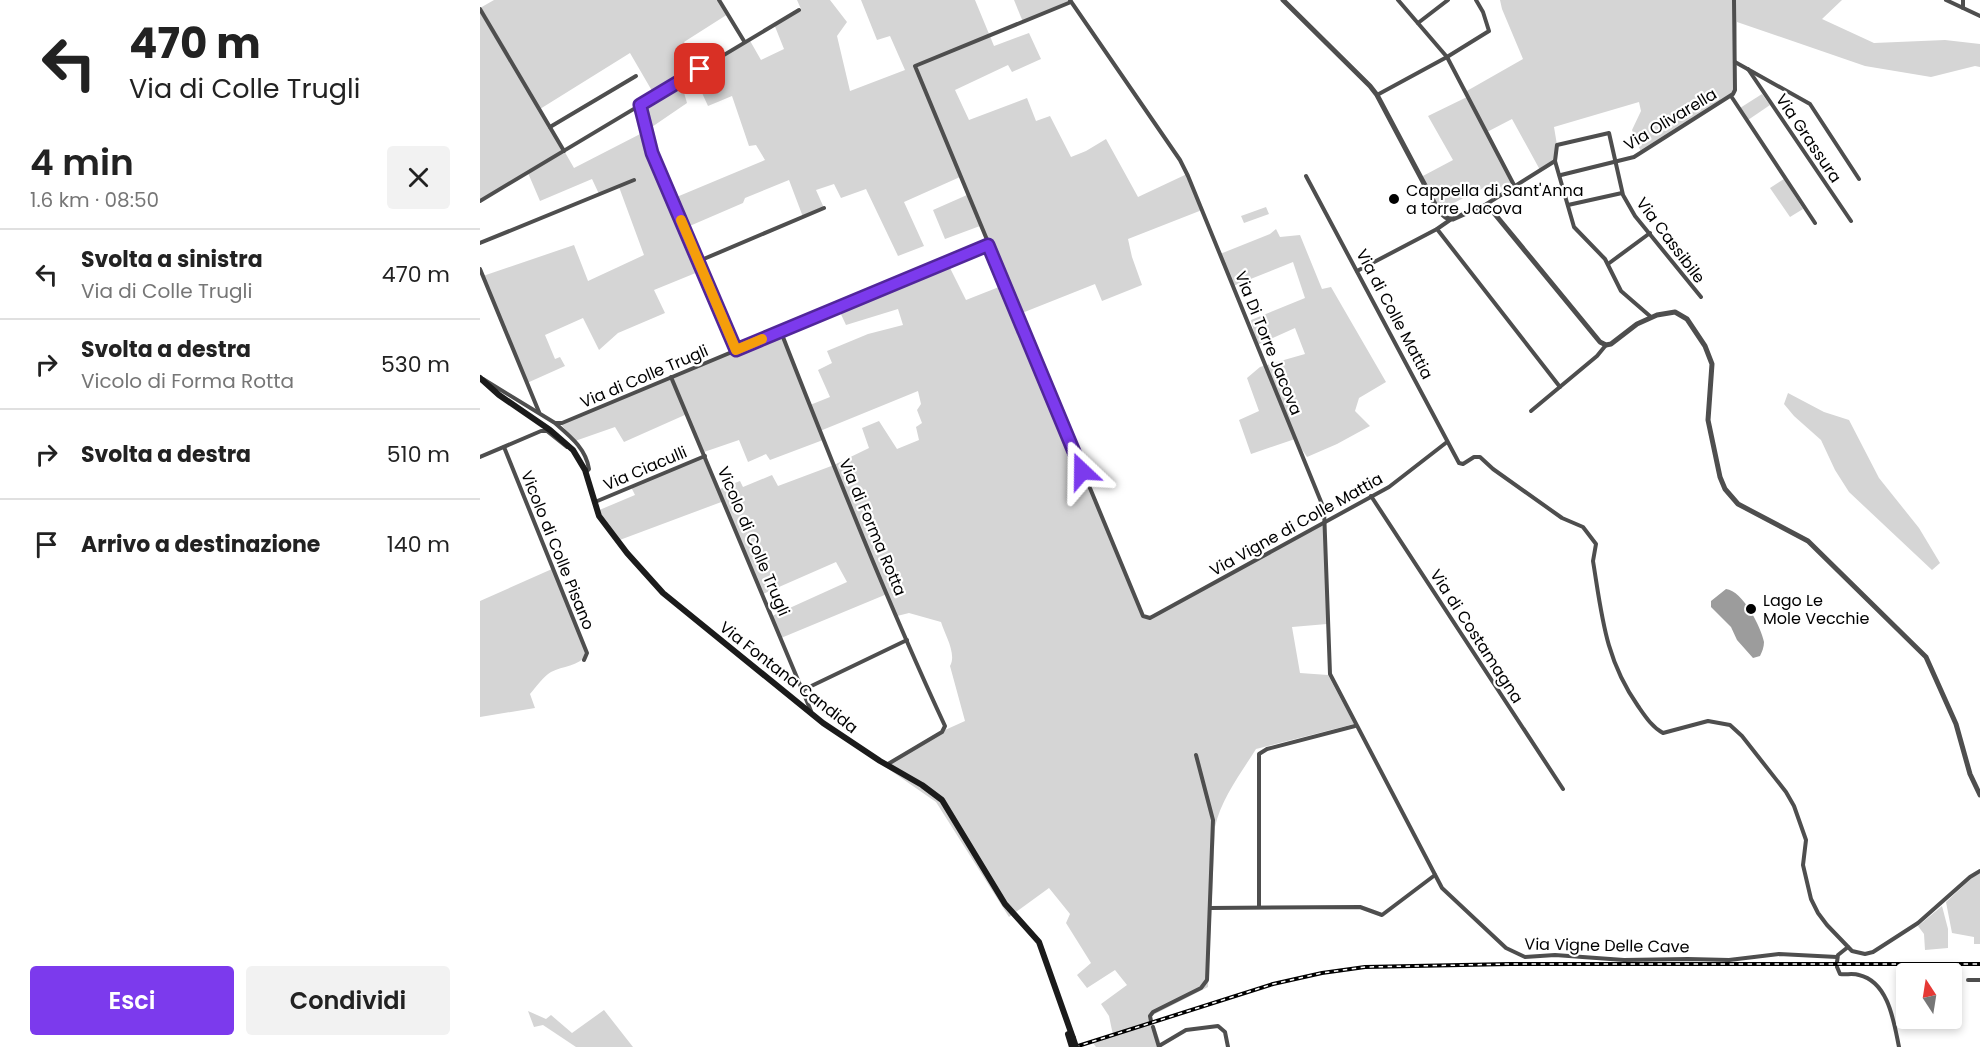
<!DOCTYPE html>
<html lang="it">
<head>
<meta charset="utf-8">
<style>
  body { margin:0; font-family:Poppins,sans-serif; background:#f2f2f2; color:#222; height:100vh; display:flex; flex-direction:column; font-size:22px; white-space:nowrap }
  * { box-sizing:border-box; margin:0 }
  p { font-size:20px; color:#767676 }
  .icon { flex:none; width:33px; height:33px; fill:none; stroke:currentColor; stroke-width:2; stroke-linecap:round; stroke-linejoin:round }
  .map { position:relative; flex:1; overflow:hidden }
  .side { display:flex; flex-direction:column; background:#fff; width:480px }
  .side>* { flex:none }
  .top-card { background:#fff; color:#222; overflow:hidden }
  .needle { width:39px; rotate:348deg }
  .tools { position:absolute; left:1416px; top:963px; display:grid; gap:12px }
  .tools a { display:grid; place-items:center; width:66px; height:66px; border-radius:6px; background:#fff; box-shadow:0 3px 9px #0003; font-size:30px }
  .pin { position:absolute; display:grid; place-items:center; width:51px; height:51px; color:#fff; margin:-26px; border-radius:12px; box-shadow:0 3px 9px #0006 }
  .me { position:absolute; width:66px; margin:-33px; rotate:337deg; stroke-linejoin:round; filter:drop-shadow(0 0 4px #0008) }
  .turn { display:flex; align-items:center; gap:21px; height:126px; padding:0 30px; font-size:27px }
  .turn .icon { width:78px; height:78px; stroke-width:2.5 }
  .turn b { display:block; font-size:42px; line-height:51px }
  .round { display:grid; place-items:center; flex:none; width:63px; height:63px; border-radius:6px; background:#f2f2f2 }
  .head { display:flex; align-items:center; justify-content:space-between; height:102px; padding:0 30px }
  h1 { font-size:36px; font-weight:600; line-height:45px }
  .cta { display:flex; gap:12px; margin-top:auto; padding:12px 30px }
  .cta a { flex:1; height:69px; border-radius:6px; background:#7c3aed; color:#fff; font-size:24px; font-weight:600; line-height:69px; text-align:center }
  .cta a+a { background:#f2f2f2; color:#222 }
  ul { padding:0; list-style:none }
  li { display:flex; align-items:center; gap:18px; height:90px; padding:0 30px; border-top:2px solid #e0e0e0 }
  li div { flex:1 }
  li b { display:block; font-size:22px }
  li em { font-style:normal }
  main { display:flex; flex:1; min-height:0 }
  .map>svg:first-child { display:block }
  .green { fill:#d5d5d5; fill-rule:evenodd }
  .water { fill:#9c9c9c }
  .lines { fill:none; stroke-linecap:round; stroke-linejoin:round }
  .minor { stroke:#4e4e4e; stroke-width:4 }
  .tertiary { stroke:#4e4e4e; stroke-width:5 }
  .secondary { stroke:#1b1b1b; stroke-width:6 }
  .rail-casing { stroke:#000; stroke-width:4 }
  .rail { stroke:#fff; stroke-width:1.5; stroke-dasharray:4.5; stroke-linecap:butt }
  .secondary-bridge { stroke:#1b1b1b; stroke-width:6 }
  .route-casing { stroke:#51269a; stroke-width:15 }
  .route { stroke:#7c3aed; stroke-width:10 }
  .slow { stroke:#f59e0b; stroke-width:10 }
  .poi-dot { fill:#000; stroke:#fff; stroke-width:2 }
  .labels { text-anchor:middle; stroke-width:4.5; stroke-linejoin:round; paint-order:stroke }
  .street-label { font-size:16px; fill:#000; stroke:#fff }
  .poi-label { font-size:16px; fill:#000; stroke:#fff; text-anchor:start }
</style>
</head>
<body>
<main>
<section class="side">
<div class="top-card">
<div class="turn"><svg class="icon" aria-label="left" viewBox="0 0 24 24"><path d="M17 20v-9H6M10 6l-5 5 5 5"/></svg><div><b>470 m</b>Via di Colle Trugli</div></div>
</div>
<div class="head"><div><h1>4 min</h1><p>1.6 km · 08:50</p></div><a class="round"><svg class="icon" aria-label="close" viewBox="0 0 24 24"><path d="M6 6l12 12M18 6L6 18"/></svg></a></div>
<ul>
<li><svg class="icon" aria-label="left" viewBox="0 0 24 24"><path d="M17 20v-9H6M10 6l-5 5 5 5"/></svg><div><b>Svolta a sinistra</b><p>Via di Colle Trugli</p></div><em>470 m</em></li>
<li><svg class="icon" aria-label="right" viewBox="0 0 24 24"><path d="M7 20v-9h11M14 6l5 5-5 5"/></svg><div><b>Svolta a destra</b><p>Vicolo di Forma Rotta</p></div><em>530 m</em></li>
<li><svg class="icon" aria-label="right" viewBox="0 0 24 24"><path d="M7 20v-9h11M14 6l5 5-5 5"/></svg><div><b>Svolta a destra</b></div><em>510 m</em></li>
<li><svg class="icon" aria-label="arrive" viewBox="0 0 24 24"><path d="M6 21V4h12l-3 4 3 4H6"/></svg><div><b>Arrivo a destinazione</b></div><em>140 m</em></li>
</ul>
<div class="cta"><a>Esci</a><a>Condividi</a></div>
</section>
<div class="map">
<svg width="1500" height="1047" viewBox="0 0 1500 1047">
  <rect width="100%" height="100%" fill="#fff"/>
  <g class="green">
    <path d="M14,0H239L248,14L204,42L220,68L269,39L281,60L304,49L294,24L321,9L317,0H350L367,22L357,36L370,91L425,70L410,36L397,40L381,0H495L514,46L549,33L561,59L532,72L528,65L475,90L489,120L547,98L556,121L570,116L591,157L606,151L626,139L658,197L707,174L722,210L648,239L652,257L662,285L622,301L615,284L537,315L662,614L671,618L846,521L847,624L812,627L820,673L848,675L874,724L776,749C761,773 741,799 735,827L728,987L671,1016L682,1047H616L613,1043L633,1035L629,1016L621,1004L647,985L635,970L607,988L597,975L611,963L586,923L590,914L569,888L529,917L456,802L404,766L465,730L485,721L470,666C477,654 465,635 461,622L429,613L417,616L407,594L301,638L292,616L367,582L356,562L283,594L244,501L137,541L117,511L155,495L151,487L225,456L240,489L260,481L263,487L292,475L298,486L354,465L389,448L382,428L399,421L417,449L439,440L436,427L442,423L437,410L441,404L438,391L340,431L343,440L290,460L286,454L268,462L259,440L224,452L207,414L144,442L135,427L95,441L80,423L301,332L330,405L350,397L338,370L352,363L347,351L388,334L423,325L418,309L366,325L358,308L467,262L486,300L524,285L500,226L465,239L453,210L487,195L480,177L424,202L444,246L418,256L386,189L361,198L354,184L336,190L344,208L323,217L309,180L265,198L263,203L205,228L223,270L174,290L185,313L138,333L119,350L103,318L65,335L75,359L80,357L85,366L47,383L3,276L94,245L108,281L164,255L139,187L119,194L112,179L60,201L48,173L0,201V8ZM150,53L175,96L160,106L166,131L94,168L60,109ZM217,82L228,106L252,96L269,146L276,145L285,160L199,196L193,202L166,131L207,103L203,89Z"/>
    <polygon points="534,0 590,0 591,2 543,22"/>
    <polygon points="1020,0 1362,0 1342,19 1394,43 1465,40 1500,44 1500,67 1495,66 1451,77 1385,66 1257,22 1255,90 1251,96 1161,152 1152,130 1161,111 1159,102 1074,127 1077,145 1075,161 1060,170 1032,119 1007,132 1035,187 1024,193 1017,181 958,211 941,177 973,160 948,116 987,97 985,92 1043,59 1022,9"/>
    <polygon points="1282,94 1290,105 1268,120 1260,108"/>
    <polygon points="1304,179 1323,209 1310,217 1290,188"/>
    <polygon points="786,207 789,214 764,223 761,216"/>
    <polygon points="796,229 800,237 820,235 842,289 851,287 906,382 879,398 875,411 890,426 857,444 827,457 815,439 771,454 759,420 779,411 767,378 780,367 825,354 815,328 777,345 771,320 825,298 813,262 753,286 740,254 790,234"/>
    <polygon points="1308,393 1344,412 1369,420 1399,478 1439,528 1460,563 1452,570 1369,492 1355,470 1341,440 1314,416 1304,404"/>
    <path d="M72,569L107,655C98,666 83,666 71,672C63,677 56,687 50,694L55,708L0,717V601Z"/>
    <polygon points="1500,873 1500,944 1494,944 1494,937 1472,933 1466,902 1493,877"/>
    <polygon points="1462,906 1468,929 1468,948 1445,950 1444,934 1438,926"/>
    <polygon points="124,1010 153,1047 96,1047 63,1025 54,1027 48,1011 66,1019 71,1015 92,1033"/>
  </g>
  <path class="water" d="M1246,589C1263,591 1281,627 1284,642C1284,647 1282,652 1280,656L1273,658L1257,640L1251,627L1231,607V601Z"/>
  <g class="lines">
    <g class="minor">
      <polyline points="239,0 264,41"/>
      <polyline points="590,0 700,160 708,176 844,509 850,674 962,888 1026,948 1045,957 1075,955 1144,960 1208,959 1249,960 1299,954 1357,957"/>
      <polyline points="918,0 967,57 1035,187"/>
      <polyline points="1466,0 1500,16"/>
      <polyline points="591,2 435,66 663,616 670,618 909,487 967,442"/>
      <polyline points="1483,8 1483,0"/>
      <polyline points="0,9 84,151"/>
      <polyline points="938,23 968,0"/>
      <polyline points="1255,62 1330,104 1379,179"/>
      <polyline points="1268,69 1371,221"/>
      <polyline points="897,95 967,57 1009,31 1003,12 996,0"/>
      <polyline points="1251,96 1335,223"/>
      <polyline points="160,106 172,151 256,350"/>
      <polyline points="70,127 156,76"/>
      <polyline points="1081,175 1154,157 1253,94 1255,90 1254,0"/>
      <path d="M826,176L979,463L983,464L994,457H1000L1013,469L1082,518L1103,527L1116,544L1113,561C1122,616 1125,659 1158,706C1165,716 1172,727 1183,733L1228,721L1250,725L1262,736L1306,792L1314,806L1326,840L1323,865L1331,899L1338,913L1347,925L1372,951L1385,954L1393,952L1438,923L1490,877L1500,871"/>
      <polyline points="0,201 319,10"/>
      <polyline points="1005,205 1075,161"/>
      <polyline points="1088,205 1142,193"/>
      <polyline points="957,229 1080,387"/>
      <polyline points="0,243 154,180"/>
      <polyline points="219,261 344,208"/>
      <polyline points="1128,264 1170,233"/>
      <polyline points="0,269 59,412"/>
      <polyline points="877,271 957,229 970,220"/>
      <polyline points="1171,317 1141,291 1125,259 1094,227 1075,161 1077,145 1129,133 1143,195 1155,216 1221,297"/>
      <path d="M301,332C353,464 405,597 465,726L462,732L408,764"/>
      <polyline points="191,377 331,711"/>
      <polyline points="3,379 75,423 82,423 508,245"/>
      <polyline points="1051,411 1117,356 1126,345"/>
      <path d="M76,424C91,437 106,449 109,469L106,472"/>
      <polyline points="24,447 107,653 104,660"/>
      <polyline points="0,457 61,431 67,431 87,447"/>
      <polyline points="891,496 1083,789"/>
      <polyline points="115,502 225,456"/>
      <polyline points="323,690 427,640"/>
      <polyline points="779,907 779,754 787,749 875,726"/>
      <polyline points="730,908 880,907 902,915 955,875"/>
      <polyline points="1357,962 1358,955 1368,947"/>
      <path d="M1357,967L1360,974C1366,975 1373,973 1379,975C1409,982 1414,1023 1419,1047"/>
      <polyline points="1488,980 1500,980"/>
      <polyline points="671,1021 670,1016 673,1012 721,988 727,980 733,820 716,755"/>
      <polyline points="673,1027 679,1047"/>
      <polyline points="679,1046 706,1030 738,1026 745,1032 748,1047"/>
    </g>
    <path class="tertiary" d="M803,0L890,86L897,95L957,208C962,213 965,220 973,219L1002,206L1009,207L1120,342L1126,345L1131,344L1157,324L1177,315L1195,312L1207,319L1225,346L1232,364L1228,420L1240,477L1245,489L1258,504L1328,541L1446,657L1476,724L1490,774L1500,795"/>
    <g class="secondary">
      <polyline points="0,378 19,395 70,430 93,450 105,470 119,516 147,553 183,593 343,723 400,761 442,785 462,800 525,904 559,942 593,1038"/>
      <polyline points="588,1034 592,1047"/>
    </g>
    <defs>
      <polyline id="rail" points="595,1047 793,984 842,973 885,967 1030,964 1500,964"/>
    </defs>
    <use href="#rail" class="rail-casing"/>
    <use href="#rail" class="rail"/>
    <polyline class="secondary-bridge" points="593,1038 596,1047"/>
  </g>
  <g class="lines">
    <defs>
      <polyline id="route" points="220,69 160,105 172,153 256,350 508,245 602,471"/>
    </defs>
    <use href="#route" class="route-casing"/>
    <use href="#route" class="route"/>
    <polyline class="slow" points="201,220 256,350 282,339"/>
  </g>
  <g class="poi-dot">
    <circle cx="914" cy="199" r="6"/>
    <circle cx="1271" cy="609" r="6"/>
  </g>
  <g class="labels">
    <g class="street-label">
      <text transform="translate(1190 119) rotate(-31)" y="6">Via Olivarella</text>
      <text transform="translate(1329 138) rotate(56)" y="6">Via Grassura</text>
      <text transform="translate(1191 240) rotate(53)" y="6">Via Cassibile</text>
      <text transform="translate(915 314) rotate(62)" y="6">Via di Colle Mattia</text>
      <text transform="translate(789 343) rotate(68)" y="6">Via Di Torre Jacova</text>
      <text transform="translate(164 376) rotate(-23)" y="6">Via di Colle Trugli</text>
      <text transform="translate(165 468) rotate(-23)" y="6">Via Ciaculli</text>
      <text transform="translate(816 524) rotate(-29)" y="6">Via Vigne di Colle Mattia</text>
      <text transform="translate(393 527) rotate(67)" y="6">Via di Forma Rotta</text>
      <text transform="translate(274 541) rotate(67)" y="6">Vicolo di Colle Trugli</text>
      <text transform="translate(78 550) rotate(68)" y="6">Vicolo di Colle Pisano</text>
      <text transform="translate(997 636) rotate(57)" y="6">Via di Costamagna</text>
      <text transform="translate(309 677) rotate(38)" y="6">Via Fontana Candida</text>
      <text transform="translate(1127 945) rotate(1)" y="6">Via Vigne Delle Cave</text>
    </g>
    <g class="poi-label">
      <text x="926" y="196">Cappella di Sant'Anna<tspan x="926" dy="18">a torre Jacova</tspan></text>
      <text x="1283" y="606">Lago Le<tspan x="1283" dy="18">Mole Vecchie</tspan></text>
    </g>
  </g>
</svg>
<div class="tools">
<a><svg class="needle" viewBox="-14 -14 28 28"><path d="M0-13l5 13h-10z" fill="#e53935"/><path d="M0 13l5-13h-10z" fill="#767676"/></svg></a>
</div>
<div class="pin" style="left:220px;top:69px;background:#d93025"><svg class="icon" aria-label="arrive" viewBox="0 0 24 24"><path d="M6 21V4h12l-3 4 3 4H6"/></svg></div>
<svg class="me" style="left:602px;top:471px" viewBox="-20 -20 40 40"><path d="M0-17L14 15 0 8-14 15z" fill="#7c3aed" stroke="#fff" stroke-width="4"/></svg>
</div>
</main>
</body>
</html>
